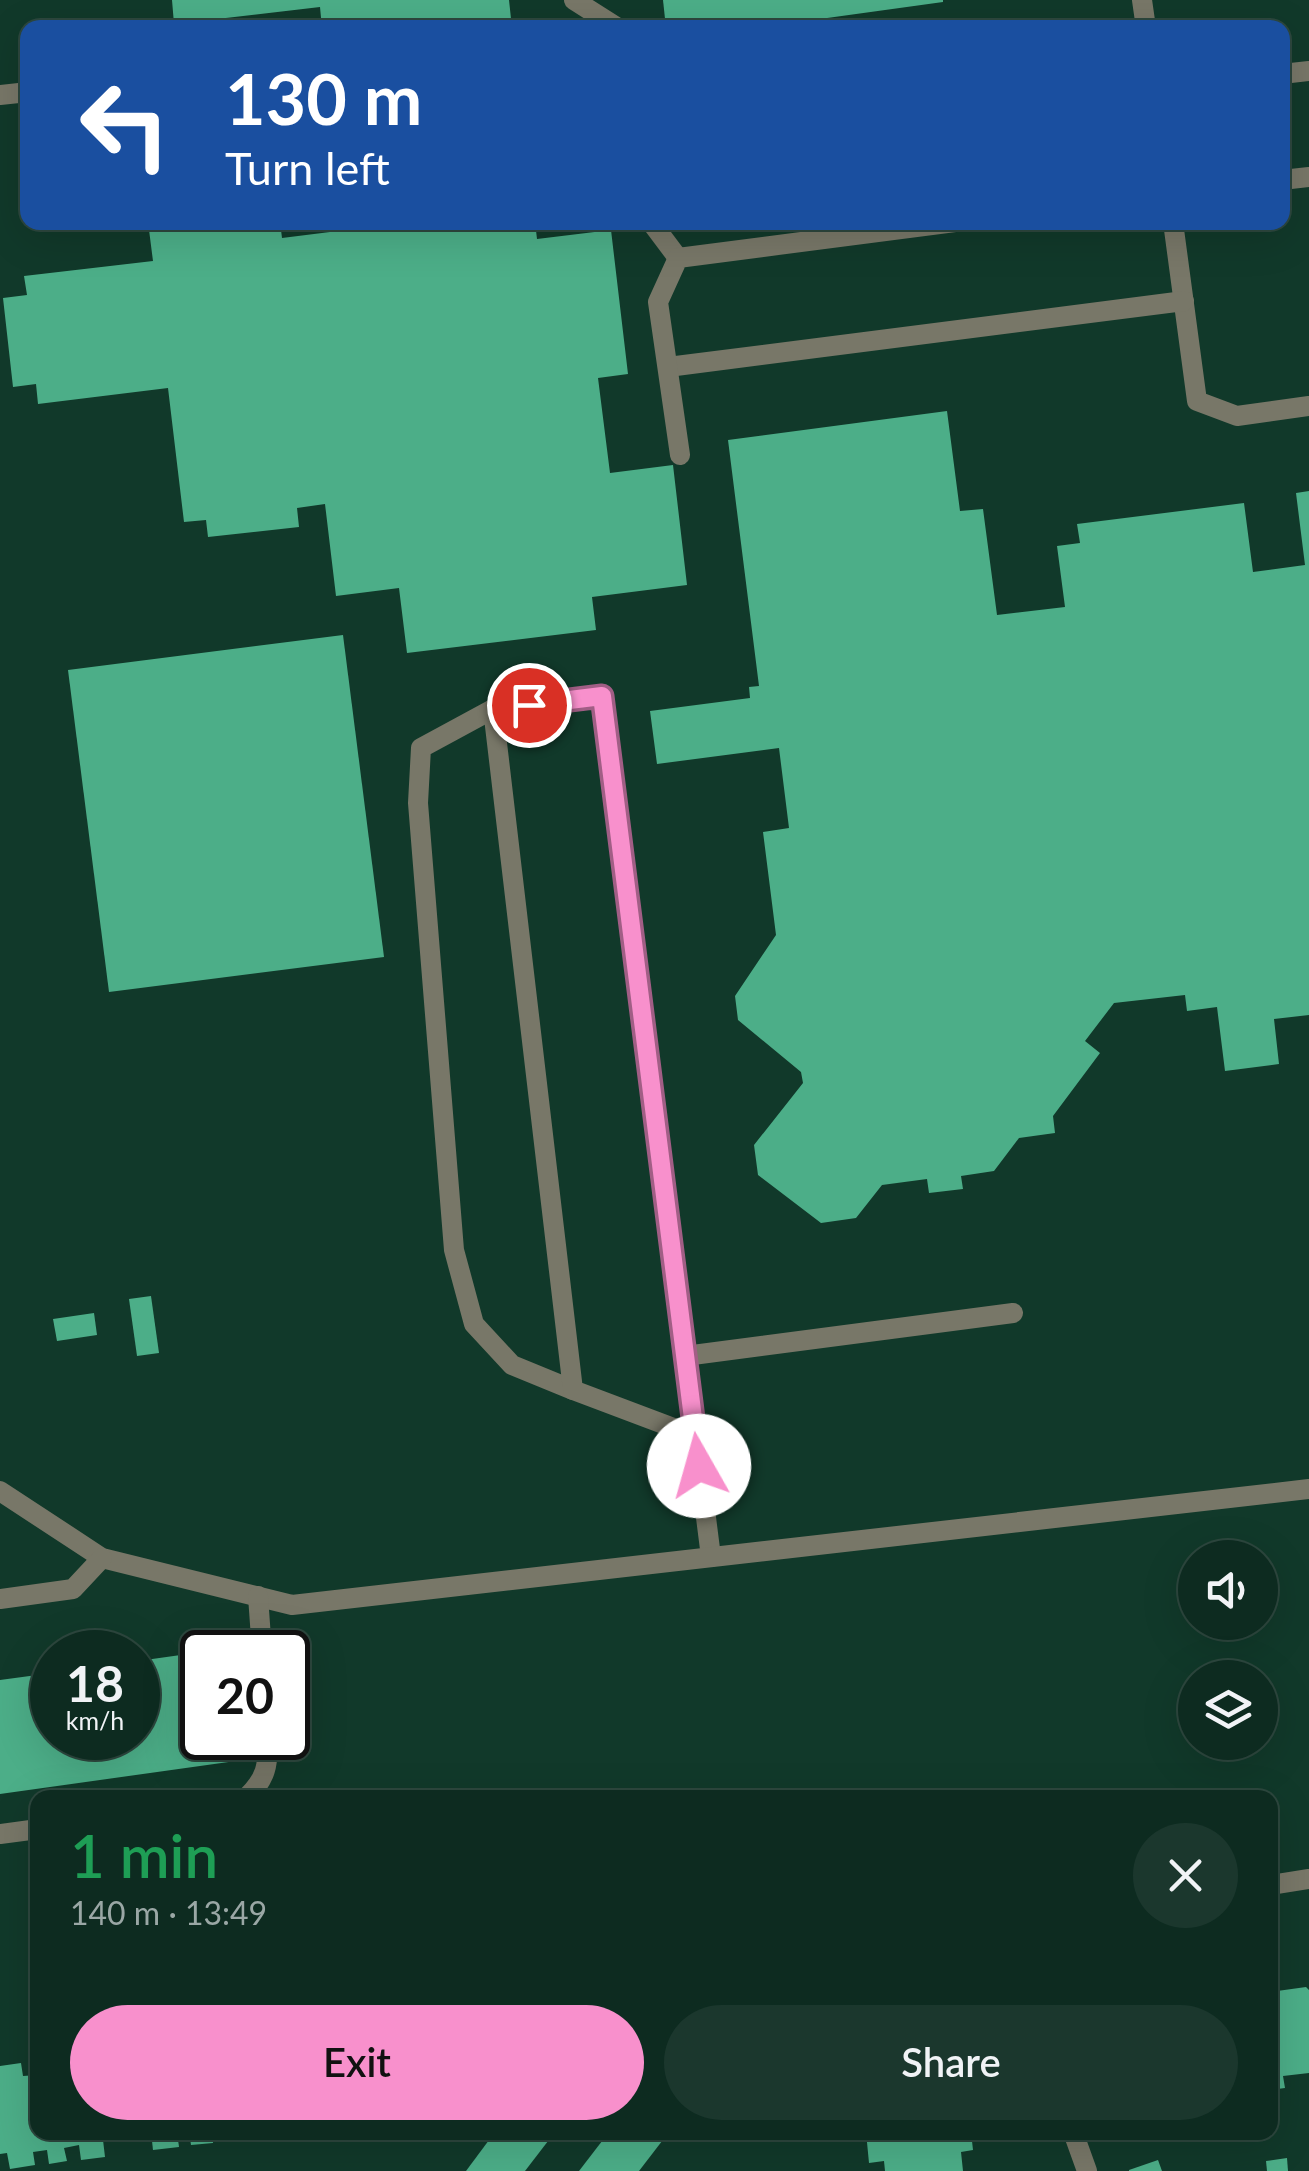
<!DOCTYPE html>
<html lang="en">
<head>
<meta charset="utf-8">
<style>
  body { margin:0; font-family:Lato,sans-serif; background:#1b372d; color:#f1f3f6; height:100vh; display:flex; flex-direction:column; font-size:38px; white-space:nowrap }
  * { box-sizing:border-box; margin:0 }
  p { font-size:32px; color:#9aa7a5 }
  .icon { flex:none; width:55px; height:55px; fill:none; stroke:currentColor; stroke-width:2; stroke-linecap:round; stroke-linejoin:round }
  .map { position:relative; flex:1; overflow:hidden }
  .drawer { position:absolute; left:30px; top:1790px; width:1248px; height:350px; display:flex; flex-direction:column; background:#0d2b20; border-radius:20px; box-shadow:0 10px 40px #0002,0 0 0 2px #2d473e }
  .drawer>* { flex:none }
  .hud { position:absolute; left:20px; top:20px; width:1270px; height:210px; border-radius:20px; box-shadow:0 10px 40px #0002,0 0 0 2px #2d473e; background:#1a4fa0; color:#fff; overflow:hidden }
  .buttons { position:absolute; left:1178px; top:1540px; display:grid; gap:20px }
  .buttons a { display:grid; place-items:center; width:100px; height:100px; border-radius:50%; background:#0d2b20; box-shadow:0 10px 40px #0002,0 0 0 2px #2d473e; font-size:50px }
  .speed { position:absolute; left:30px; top:1630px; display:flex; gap:20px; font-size:50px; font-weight:700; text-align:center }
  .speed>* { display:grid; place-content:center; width:130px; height:130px; border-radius:50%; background:#0d2b20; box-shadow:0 10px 40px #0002,0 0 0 2px #2d473e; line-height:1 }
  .speed small { font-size:25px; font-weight:400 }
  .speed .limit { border:5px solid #111; border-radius:15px; background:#fff; color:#111 }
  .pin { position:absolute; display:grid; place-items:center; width:85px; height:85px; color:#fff; margin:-42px; border:5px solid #fff; border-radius:50%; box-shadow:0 2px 10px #0007 }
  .me { position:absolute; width:110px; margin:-55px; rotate:353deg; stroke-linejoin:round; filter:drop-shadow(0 0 8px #0008) }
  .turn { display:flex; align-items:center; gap:35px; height:210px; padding:0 40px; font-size:45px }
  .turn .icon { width:130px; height:130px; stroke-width:2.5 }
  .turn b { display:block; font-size:70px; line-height:85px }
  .round { display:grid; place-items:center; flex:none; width:105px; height:105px; border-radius:52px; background:#1b372d }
  .overview { display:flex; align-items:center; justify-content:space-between; height:170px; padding:0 40px }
  h1 { font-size:60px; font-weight:600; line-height:75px; color:#1e9e55 }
  .cta { display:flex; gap:20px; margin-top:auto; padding:20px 40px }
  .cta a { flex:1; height:115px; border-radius:60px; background:#f890cc; color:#111; font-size:40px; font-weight:600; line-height:115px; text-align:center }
  .cta a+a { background:#1b372d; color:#f1f3f6 }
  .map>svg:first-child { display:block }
  .building { fill:#4cae88 }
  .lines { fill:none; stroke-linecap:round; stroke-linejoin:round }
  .lane { stroke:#787768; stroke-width:20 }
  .street { stroke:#787768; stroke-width:20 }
  .route-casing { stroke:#a15e85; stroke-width:25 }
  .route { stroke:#f890cc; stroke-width:18 }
</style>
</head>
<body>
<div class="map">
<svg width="1309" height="2171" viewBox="0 0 1309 2171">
  <rect width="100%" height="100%" fill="#11392a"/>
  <g class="building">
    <polygon points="172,0 509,0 512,28 322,28 320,7 174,24"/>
    <polygon points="663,0 943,0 943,2 754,28 666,28"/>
    <polygon points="148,222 280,222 282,238 346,230 345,222 535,222 537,239 611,230 628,374 598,378 610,473 673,465 687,585 592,597 596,630 407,653 399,588 336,596 325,504 297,508 299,527 208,537 206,520 184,522 168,388 38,404 36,384 13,387 3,298 27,295 24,276 153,261"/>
    <polygon points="947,411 960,511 983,509 997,615 1065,607 1057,546 1080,543 1077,524 1244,503 1253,572 1305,565 1296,493 1309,491 1309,1015 1274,1019 1279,1064 1225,1071 1217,1007 1187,1011 1185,995 1114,1003 1085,1041 1100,1053 1053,1116 1055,1133 1019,1138 994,1171 961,1176 963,1189 929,1193 927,1179 882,1185 856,1218 821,1223 758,1175 754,1145 803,1083 801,1072 738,1020 735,996 776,935 763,832 789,828 779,748 657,764 650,711 750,698 749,687 759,686 728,440"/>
    <polygon points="343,635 384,957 109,992 68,670"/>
    <polygon points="151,1296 159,1353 137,1356 129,1299"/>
    <polygon points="94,1313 97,1335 57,1341 53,1319"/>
    <polygon points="202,1652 202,1738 247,1738 250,1759 0,1794 0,1680 52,1673 52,1738 138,1738 138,1661"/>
    <polygon points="1306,1987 1309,1990 1309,2073 1283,2076 1285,2088 1270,2090 1270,1992"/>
    <polygon points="21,2063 23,2076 38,2075 38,2132 138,2135 103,2140 105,2157 81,2160 79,2145 64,2148 67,2161 49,2164 47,2150 33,2152 35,2165 10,2169 7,2153 0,2154 0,2066"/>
    <polygon points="151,2132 177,2132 179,2147 153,2150"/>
    <polygon points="189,2132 212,2132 213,2143 191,2145"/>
    <polygon points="230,2132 277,2132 277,2135 231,2141"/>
    <polygon points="495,2132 555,2132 525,2171 466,2171"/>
    <polygon points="609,2132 669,2132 639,2171 579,2171"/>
    <polygon points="866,2132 971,2132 973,2150 961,2152 963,2171 885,2171 884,2161 869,2163"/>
    <polygon points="1287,2158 1288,2171 1267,2171 1266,2161"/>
    <polygon points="1158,2160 1162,2171 1129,2171 1129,2170"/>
  </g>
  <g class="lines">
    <g class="lane">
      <polyline points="574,0 618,28"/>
      <polyline points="1142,0 1146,28"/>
      <polyline points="1282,74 1309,71"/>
      <polyline points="0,95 28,92"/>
      <polyline points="1282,180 1309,177"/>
      <polyline points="651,222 678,258"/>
      <polyline points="1173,222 1197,401 1237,416 1309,406"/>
      <polyline points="668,367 1184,301"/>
      <polyline points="680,455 658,302 678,258 955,222"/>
      <polyline points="493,709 421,748 418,803 454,1250 474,1324 512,1365 573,1390"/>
      <polyline points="685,1356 1013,1313"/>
      <polyline points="695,1436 573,1390 493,709 602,696 711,1557"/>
      <polyline points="0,1491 102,1558 292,1605 1309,1489"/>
      <polyline points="258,1596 262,1652"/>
      <polyline points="0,1599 73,1589 102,1558"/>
      <path d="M246,1798C266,1779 269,1765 267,1738"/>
      <polyline points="0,1834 38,1829"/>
    </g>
    <g class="street">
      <polyline points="1270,1885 1309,1879"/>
      <polyline points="1073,2132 1087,2171"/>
    </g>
  </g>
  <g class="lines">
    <defs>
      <polyline id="route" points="529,705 602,696 699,1466"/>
    </defs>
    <use href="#route" class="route-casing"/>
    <use href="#route" class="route"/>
  </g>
</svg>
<div class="buttons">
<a><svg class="icon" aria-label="sound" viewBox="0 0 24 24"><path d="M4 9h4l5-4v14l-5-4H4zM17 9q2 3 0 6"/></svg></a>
<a><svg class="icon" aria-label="layers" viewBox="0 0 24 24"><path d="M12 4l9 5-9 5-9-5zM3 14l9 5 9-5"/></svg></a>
</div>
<div class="speed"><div>18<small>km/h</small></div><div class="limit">20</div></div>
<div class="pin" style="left:529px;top:705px;background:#d93025"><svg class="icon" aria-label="arrive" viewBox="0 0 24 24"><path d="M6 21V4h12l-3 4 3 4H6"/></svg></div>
<svg class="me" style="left:699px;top:1466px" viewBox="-20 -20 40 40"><circle r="19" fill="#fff"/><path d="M0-13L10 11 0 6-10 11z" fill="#f890cc"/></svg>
<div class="hud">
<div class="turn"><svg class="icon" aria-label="left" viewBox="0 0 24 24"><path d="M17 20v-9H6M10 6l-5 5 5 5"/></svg><div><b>130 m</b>Turn left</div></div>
</div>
<section class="drawer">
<div class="overview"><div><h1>1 min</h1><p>140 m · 13:49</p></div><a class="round"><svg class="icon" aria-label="close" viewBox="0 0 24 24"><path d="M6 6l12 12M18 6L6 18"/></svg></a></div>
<div class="cta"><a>Exit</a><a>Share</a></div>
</section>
</div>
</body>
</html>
